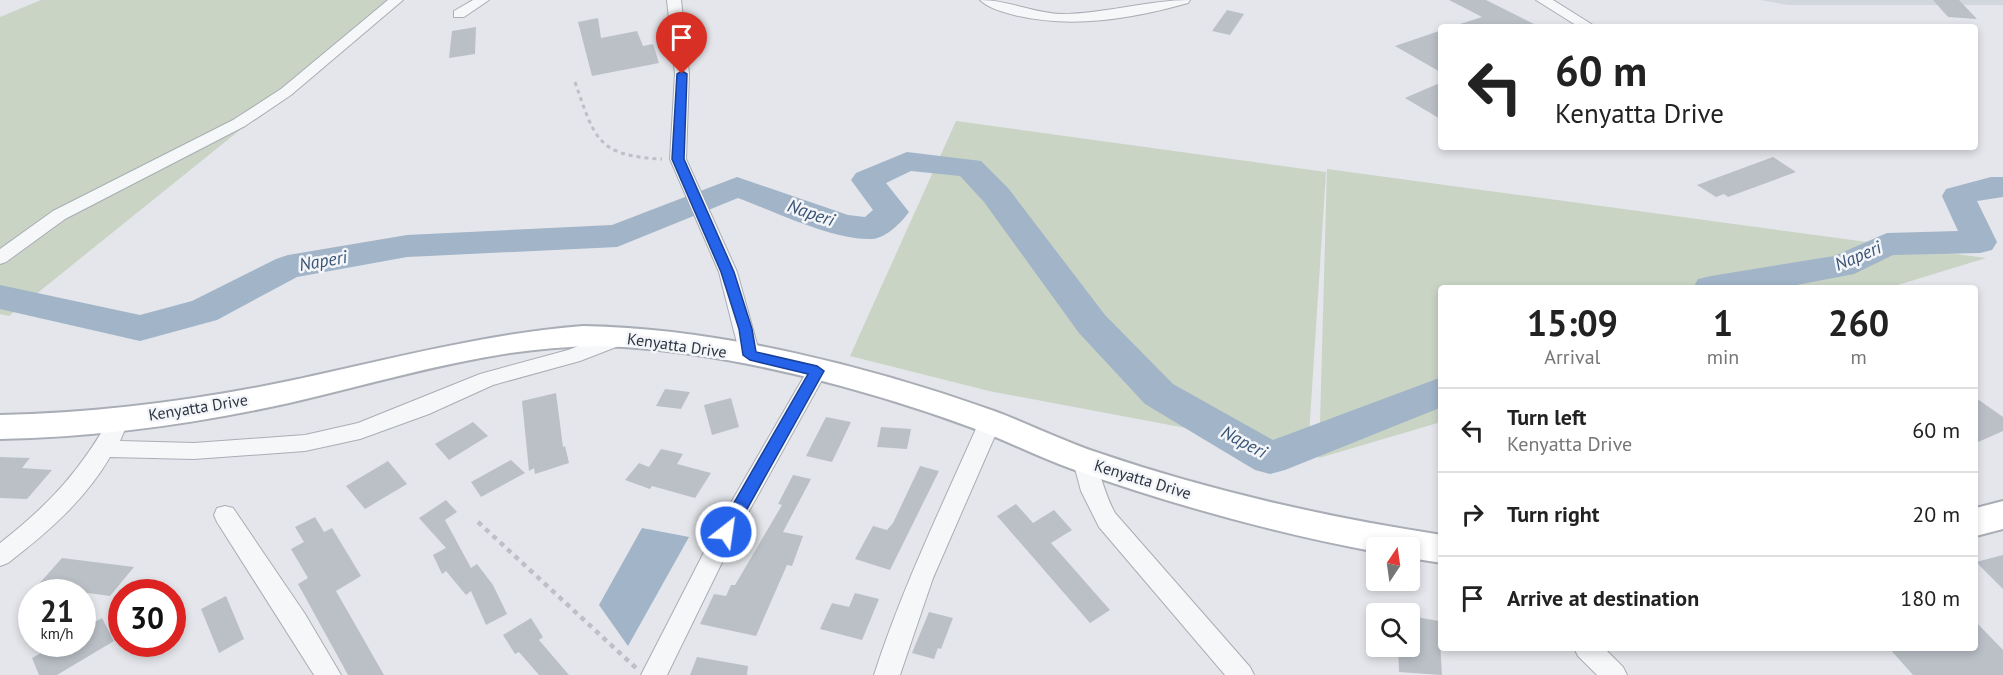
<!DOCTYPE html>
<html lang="en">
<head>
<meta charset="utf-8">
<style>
  body { margin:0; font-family:"PT Sans",sans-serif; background:#f2f2f2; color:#222; height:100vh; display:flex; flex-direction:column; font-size:22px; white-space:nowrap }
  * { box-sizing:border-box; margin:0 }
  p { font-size:20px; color:#767676 }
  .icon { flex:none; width:33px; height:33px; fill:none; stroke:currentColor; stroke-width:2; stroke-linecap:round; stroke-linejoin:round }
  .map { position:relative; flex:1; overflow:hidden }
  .drawer { position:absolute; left:1438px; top:285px; width:540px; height:366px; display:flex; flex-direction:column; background:#fff; border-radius:6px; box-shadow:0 3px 9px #0003 }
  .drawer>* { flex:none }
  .banner { position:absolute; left:1438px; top:24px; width:540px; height:126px; border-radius:6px; box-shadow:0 3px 9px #0003; background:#fff; color:#222; overflow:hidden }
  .needle { width:39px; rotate:13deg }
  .tools { position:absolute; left:1366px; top:537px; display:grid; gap:12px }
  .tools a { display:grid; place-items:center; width:54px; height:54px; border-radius:6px; background:#fff; box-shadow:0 3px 9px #0003; font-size:30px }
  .speed { position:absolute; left:18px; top:579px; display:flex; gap:12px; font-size:30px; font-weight:700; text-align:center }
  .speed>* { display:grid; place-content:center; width:78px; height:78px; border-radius:50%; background:#fff; box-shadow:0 3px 9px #0003; line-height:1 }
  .speed small { font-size:15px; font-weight:400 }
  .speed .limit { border:9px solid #d22; background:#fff; color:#111 }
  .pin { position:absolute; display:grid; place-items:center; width:51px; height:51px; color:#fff; margin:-62px -26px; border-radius:50% 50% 50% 0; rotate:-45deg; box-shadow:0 0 6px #0007 }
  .pin .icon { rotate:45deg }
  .me { position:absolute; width:66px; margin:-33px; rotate:30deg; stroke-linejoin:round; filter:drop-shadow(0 0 4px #0008) }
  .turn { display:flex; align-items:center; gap:21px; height:126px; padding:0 18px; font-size:27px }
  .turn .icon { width:78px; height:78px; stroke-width:2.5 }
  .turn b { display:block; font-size:42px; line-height:51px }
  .eta { display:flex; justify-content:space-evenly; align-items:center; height:102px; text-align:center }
  .eta b { font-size:36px; font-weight:700; line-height:42px }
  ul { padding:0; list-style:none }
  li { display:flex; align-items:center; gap:18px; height:84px; padding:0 18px; border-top:2px solid #e0e0e0 }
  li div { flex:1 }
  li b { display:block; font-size:22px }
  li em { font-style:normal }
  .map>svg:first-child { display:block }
  .built { fill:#d2d6dd }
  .green { fill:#c9d4c5 }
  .water { fill:#a1b4c8 }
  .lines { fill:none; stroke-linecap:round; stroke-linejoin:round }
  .river { fill:#a1b4c8; fill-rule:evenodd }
  .building { fill:#bbc0c7 }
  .street-casing { stroke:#a9adb5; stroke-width:2 }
  .secondary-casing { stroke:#a9adb5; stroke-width:4 }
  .path-far1 { stroke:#bdc0c6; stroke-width:3; stroke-dasharray:4 4; stroke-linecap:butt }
  .path { stroke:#bdc0c6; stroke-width:4.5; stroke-dasharray:5 5; stroke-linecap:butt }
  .street { fill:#f6f7f9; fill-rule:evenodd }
  .secondary { fill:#fff; fill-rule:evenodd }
  .route { fill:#2563eb; stroke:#184099; stroke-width:1.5 }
  .labels { text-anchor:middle; stroke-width:5; stroke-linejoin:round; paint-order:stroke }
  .street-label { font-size:16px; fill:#2c3442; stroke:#f3f5f8 }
  .water-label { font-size:18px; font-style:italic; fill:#385374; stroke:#f3f5f8 }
</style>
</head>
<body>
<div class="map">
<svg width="2003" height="675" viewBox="0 0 2003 675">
  <rect width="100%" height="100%" fill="#e4e6eb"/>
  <polygon class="built" points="1760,0 2003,0 2003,5 1788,5"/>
  <g class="green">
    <polygon points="41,0 401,0 9,316 0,314 0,17"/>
    <polygon points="956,121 1326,172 1308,451 989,391 850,356"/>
    <polygon points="1327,169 1986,258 1888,288 1442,288 1441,422 1319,458"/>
  </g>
  <polygon class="water" points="642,528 689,537 628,646 599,605"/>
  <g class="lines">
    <g class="river">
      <path d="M907,152L981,161L1008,188L1105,315L1173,384L1273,440L1442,377V407L1285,470L1270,474L1255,470L1145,404L1079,333L984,202L960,176L911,171L886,183L909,212C901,223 886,238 872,239C835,241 773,211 738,198L617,247L407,257L297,277L217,320L140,341L0,309V285L140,315L192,301L276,259L288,255L407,235L612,225L737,177L848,215L865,217L873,210L851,180L856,173Z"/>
      <polygon points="1991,177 2003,177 2003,197 1977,201 1997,242 1992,250 1980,253 1893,255 1854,274 1781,288 1693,288 1698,279 1711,276 1834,256 1887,233 1958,231 1942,196 1946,189"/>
    </g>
  </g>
  <g class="building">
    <polygon points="1449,0 1486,0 1540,27 1461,27 1460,24 1482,17"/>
    <polygon points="1933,0 1959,0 1977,19 1948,17"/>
    <polygon points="1227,10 1244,14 1230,35 1212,31"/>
    <polygon points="598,18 601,38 637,31 643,46 653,44 659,63 592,76 578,22"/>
    <polygon points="476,27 475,54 449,58 452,31"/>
    <polygon points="1442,30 1442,73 1395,46"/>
    <polygon points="1442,82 1442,120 1405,98"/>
    <polygon points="1773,157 1796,172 1728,197 1724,194 1716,197 1697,185"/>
    <polygon points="665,389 690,392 681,409 656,406"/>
    <polygon points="556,393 563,447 565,446 569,463 535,474 534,468 529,471 522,401"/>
    <polygon points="731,398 739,427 712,435 704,405"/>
    <polygon points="1976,398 2003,417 2003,431 1976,443"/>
    <polygon points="826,417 851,422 832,462 806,456"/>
    <polygon points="473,422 488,436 449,460 435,444"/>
    <polygon points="881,427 911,429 907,449 877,447"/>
    <polygon points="661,449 683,454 677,464 711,473 695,498 652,486 650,489 625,480 639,463 649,467"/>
    <polygon points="0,457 30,458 22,468 52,470 27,499 0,498"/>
    <polygon points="511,460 525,473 481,497 471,482"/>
    <polygon points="388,461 407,484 365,509 346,486"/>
    <polygon points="920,466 939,471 890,570 855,559 873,526 887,530 893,523"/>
    <polygon points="793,475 811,479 783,532 803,536 792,566 787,565 756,636 700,624 714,594 726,596 731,585 735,585 782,505 778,504"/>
    <polygon points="446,500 457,512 445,520 471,568 477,564 493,585 507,614 486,625 471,591 466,595 446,571 442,574 433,555 446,548 419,518"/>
    <polygon points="1016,504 1033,523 1054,510 1072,530 1051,543 1110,610 1090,623 997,516"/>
    <polygon points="315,517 324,532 332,528 361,576 336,591 384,675 348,675 298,584 308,578 291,549 304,542 295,527"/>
    <polygon points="2003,555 2003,589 1976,562"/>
    <polygon points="62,558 134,567 110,596 37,586"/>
    <polygon points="855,593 879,599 862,640 820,629 832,603 849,607"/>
    <polygon points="226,596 244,639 219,653 201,609"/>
    <polygon points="929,612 953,618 941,649 938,648 934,659 912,653"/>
    <polygon points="1410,616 1439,621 1442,675 1399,672 1398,646 1410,646"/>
    <polygon points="102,618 114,641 57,675 39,675 32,658 57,644 82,644 82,629"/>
    <polygon points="531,618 543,637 539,640 569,675 539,675 519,652 515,654 503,635"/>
    <polygon points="1976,622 2003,650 2003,675 1913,675 1889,648 1976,648"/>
    <polygon points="697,657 748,666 747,675 690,675"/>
  </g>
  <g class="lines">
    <defs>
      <g id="street">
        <polygon points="388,0 403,0 291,95 245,126 65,219 6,262 0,264 0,249 53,211 233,120 281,89"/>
        <polygon points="473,0 489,0 464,17 454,17 454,11"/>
        <polygon points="667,0 681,0 689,74 686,159 737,272 760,355 757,360 743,360 740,355 719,272 670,159 675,74"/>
        <path d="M980,0C1008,0 1033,13 1062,14C1105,14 1147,0 1190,0L1188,3C1131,19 1072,29 1014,15C1003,12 988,8 980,0Z"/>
        <polygon points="1536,0 1553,0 1596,27 1579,27"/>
        <path d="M622,330L629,332L632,337L629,342L580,361L493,385L429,414L360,439L305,451L194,459L110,457C85,500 47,533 8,563L0,566V543C49,505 82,469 112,414L119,412L126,414L129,420L120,441L194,443L305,435L358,423L480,374L568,350Z"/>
        <polygon points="817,364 824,366 827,371 734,538 667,675 641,675 718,525 810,366"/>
        <path d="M990,414L997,416L1001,422L933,578L900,675H874C902,588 942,506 979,422L983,416Z"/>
        <path d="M1084,452L1092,455C1101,473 1104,493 1115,513L1250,667L1254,675H1225L1099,527L1081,491L1073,461L1076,455Z"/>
        <polygon points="225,506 233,508 305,614 341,675 314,675 217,522 214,515 217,508"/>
        <polygon points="1574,648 1604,648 1623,667 1627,675 1597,675 1578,656"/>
      </g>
      <g id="secondary">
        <path d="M583,326C716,328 869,366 994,411C1029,424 1063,441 1099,453C1210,491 1325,517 1442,535V563L1410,558V548H1377V552C1275,533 1174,505 1075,470C1040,458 1006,440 970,427C866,389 735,354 624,347C511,340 398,378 289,403C194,424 98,437 0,439V415C97,413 193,401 289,381C387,360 483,334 583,326Z"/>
        <polygon points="2003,501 2003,529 1976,536 1976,508"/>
      </g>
    </defs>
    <use href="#street" class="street-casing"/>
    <use href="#secondary" class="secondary-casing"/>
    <path class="path-far1" d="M575,82C595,139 597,156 662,159"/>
    <polyline class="path" points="478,522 636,668"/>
    <use href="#street" class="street"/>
    <use href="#secondary" class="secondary"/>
  </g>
  <polygon class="route" points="682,71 687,74 684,159 734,272 752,329 756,352 817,366 824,371 732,536 720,536 718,532 720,527 808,374 750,360 743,355 739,329 721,272 672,159 677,74"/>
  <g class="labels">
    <g class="street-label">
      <text transform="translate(677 345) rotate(8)" y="6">Kenyatta Drive</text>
      <text transform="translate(198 407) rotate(-9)" y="6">Kenyatta Drive</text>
      <text transform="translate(1143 479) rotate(17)" y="6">Kenyatta Drive</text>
    </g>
    <g class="water-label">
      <text transform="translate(811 213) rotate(19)" y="6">Naperi</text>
      <text transform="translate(1858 256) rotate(-23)" y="6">Naperi</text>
      <text transform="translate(323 261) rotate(-10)" y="6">Naperi</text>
      <text transform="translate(1244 442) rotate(28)" y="6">Naperi</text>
    </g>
  </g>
</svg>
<div class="tools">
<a><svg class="needle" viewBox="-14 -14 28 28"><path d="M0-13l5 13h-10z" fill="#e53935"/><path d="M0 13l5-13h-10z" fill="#767676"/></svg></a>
<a><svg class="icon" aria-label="search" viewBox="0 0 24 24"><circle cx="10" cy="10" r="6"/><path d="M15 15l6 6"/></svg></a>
</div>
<div class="speed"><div>21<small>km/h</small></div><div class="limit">30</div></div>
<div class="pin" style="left:682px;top:74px;background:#d93025"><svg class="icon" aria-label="arrive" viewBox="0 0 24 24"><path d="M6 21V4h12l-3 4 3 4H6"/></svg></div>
<svg class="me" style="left:726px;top:532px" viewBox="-20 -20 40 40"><circle r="17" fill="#2563eb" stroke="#fff" stroke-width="3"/><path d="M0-11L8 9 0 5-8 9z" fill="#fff"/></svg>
<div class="banner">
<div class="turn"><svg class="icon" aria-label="left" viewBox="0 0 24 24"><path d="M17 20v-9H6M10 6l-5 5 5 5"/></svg><div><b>60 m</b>Kenyatta Drive</div></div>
</div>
<section class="drawer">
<div class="eta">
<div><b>15:09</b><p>Arrival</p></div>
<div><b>1</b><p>min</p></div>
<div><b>260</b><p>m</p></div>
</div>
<ul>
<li><svg class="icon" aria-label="left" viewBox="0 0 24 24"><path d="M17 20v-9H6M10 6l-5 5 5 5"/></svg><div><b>Turn left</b><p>Kenyatta Drive</p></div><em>60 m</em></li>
<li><svg class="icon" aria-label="right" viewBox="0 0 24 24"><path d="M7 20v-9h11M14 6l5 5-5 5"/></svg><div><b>Turn right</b></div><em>20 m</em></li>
<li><svg class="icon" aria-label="arrive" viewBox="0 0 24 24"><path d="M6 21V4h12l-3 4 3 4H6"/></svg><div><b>Arrive at destination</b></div><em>180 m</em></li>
</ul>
</section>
</div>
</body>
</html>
